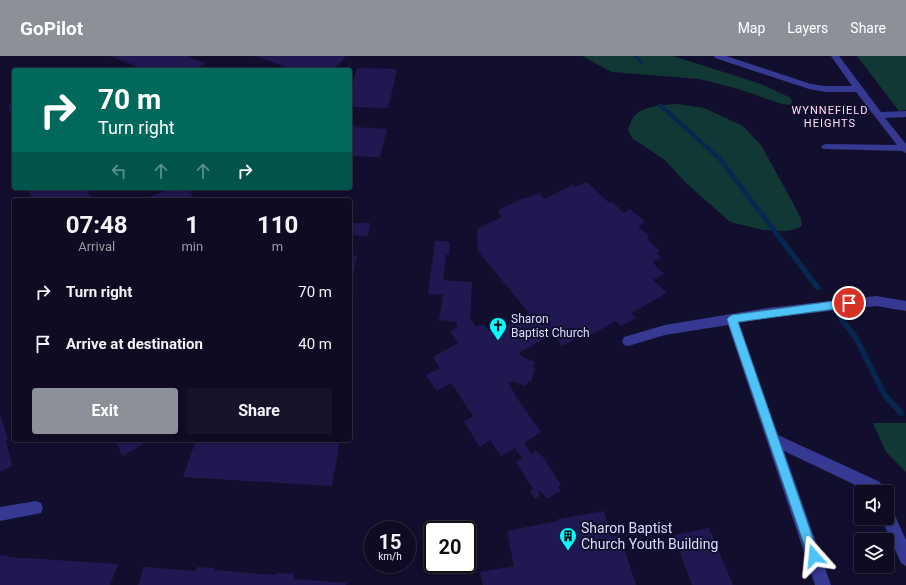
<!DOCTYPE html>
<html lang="en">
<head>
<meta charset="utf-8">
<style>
  body { margin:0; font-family:Roboto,sans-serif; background:#17142a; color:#f1f3f6; height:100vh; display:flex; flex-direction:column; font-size:15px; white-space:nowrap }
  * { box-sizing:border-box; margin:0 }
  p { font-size:13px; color:#9b9ba5 }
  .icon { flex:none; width:22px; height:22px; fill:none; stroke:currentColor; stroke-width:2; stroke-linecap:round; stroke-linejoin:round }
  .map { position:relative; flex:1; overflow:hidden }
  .panel { position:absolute; left:12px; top:142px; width:340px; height:244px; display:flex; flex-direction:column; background:#0e0b22; border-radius:4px; box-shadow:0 2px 6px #0003,0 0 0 1px #2e2b40 }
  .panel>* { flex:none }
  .guide { position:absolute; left:12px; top:12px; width:340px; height:122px; border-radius:4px; box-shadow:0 2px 6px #0003,0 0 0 1px #2e2b40; background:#00695c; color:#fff; overflow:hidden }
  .fabs { position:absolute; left:854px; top:429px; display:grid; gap:8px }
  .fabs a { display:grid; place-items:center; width:40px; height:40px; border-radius:4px; background:#0e0b22; box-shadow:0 2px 6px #0003,0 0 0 1px #2e2b40; font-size:20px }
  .speed { position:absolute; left:364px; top:465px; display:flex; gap:8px; font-size:20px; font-weight:700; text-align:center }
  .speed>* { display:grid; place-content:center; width:52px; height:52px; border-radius:50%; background:#0e0b22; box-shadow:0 2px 6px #0003,0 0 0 1px #2e2b40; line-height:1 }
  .speed small { font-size:10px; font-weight:400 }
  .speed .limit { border:2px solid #111; border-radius:6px; background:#fff; color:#111 }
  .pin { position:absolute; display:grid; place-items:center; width:34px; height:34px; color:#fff; margin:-17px; border:2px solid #fff; border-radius:50%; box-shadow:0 1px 4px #0007 }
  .me { position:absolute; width:44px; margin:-22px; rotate:342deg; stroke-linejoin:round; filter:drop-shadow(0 0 3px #0008) }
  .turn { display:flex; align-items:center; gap:14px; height:84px; padding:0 20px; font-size:18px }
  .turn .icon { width:52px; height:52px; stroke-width:2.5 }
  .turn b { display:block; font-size:28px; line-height:34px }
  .lanes { display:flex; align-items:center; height:38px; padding:0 20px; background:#0003; justify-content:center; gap:20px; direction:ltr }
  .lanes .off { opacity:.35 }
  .eta { display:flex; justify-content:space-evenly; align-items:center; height:68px; text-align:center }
  .eta b { font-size:24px; font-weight:700; line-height:28px }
  .action { display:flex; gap:8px; margin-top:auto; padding:8px 20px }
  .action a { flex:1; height:46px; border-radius:4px; background:#8c9099; color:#fff; font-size:16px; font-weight:700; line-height:46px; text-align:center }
  .action a+a { background:#17142a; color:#f1f3f6 }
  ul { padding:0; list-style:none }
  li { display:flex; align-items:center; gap:12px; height:52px; padding:0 20px }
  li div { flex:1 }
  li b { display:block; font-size:15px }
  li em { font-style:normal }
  header { display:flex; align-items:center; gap:24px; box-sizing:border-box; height:56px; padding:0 20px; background:#8c9099; color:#fff }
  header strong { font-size:19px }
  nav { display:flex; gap:22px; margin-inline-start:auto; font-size:14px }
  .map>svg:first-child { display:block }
  .green { fill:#113834 }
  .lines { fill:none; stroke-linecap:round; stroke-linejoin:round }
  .stream { fill:#052750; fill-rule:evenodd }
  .building { fill:#201951 }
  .minor { fill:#353991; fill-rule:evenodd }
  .route { fill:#4fc3f7; stroke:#337fa1 }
  .labels { text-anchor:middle; stroke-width:4; stroke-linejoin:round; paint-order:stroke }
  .far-neighbourhood-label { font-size:11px; letter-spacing:1px; fill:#ffddf5; stroke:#120f2e }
  .poi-label { font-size:12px; fill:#dddbff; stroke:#120f2e; text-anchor:start }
  .near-poi-label { font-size:14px; fill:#dddbff; stroke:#120f2e; text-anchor:start }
</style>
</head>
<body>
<header>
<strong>GoPilot</strong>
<nav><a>Map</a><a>Layers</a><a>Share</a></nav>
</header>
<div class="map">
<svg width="906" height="529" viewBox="0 0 906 529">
  <rect width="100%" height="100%" fill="#120f2e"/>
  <g class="green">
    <polygon points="582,0 673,0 761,28 791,42 792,46 790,49 782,48 735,32 699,23 612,16"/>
    <polygon points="857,0 906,0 906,54 899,55"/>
    <path d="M677,48L704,52L743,70L761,89L793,147L801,163L802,170L796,173L785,175L763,174L730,166L685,126L665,104L632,82L628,74C630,68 633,59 639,56C650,49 665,49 677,48Z"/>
    <polygon points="873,367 906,367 906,416 886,396"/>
  </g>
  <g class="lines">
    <g class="stream">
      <polygon points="631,0 637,0 644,7 641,8 634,1"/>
      <polygon points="658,48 662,48 721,101 820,230 821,232 820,234 816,234 717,103 658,50"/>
      <polygon points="839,257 841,258 858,280 886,336 903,355 904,357 903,359 901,360 899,359 882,340 854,284 837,262 836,260 837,258"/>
    </g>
  </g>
  <g class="building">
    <polygon points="110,0 188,0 191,1 188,3 192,2 205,7 194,14 146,14 132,9 135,7 131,8 125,6 128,4 123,5"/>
    <polygon points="255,0 342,0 346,1 332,14 295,14"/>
    <polygon points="357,12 397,13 388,52 350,51 350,34"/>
    <polygon points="14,48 14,65 8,49"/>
    <polygon points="350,67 355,68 354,71 387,73 380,101 350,100"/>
    <polygon points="587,126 608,146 613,147 624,157 630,153 645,166 638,170 640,172 638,173 641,173 649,180 647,181 649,185 660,195 657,197 661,202 652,206 664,218 653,224 667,237 631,257 636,262 621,270 616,265 584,283 581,280 562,290 552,278 519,297 522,301 535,306 533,311 535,312 531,326 528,325 526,330 512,325 508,327 515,338 514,338 541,376 524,387 531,398 536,394 543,401 561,429 558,431 560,435 547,443 542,436 538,435 540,439 535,443 530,436 533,433 516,406 522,402 515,392 501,400 490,384 480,391 464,366 473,360 451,327 437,335 426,319 440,312 433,301 458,287 450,275 457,272 457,266 439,264 443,239 428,238 435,185 447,185 447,187 450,187 449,199 446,198 443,224 472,226 470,262 476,271 483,268 489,275 498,270 500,273 529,257 478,195 477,173 502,161 497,155 523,142 524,143 538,137 544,143 573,129 575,131"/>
    <polygon points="35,132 87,132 91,144 32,144 29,134"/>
    <polygon points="172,132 188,132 195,144 142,144"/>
    <polygon points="350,167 370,167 368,180 350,179"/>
    <polygon points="350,199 357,200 351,230 354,230 352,240 350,240"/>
    <polygon points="0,358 8,384 6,385 12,410 0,416"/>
    <polygon points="116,384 151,384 122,400"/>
    <polygon points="196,384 340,384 332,430 183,421"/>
    <polygon points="604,455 611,481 620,479 636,529 483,529 480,516 514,510 507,475 558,465 558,463"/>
    <polygon points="709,472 733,529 692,529 678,491 674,493 672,487 676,486 674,479"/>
    <polygon points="0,499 9,500 8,501 118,508 110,529 0,529"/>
    <polygon points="144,511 196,515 197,511 215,512 214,514 276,519 277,517 294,518 293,523 347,527 346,529 138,529"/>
  </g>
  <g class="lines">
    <g class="minor">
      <polygon points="714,0 726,0 811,28 825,30 852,30 831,0 839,0 881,56 906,55 906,61 885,62 906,88 906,97 902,95 823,93 821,91 823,89 826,88 897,89 856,36 825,36 809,33 715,2"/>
      <polygon points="876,240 906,245 906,255 876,250 767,262 739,267 778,379 880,426 884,436 870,436 784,395 831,529 815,529 728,269 665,279 628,290 624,289 622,285 624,281 665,269 767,252"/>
      <polygon points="36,445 41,447 43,452 41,457 0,465 0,451"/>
      <polygon points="887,451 892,453 906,484 906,510 901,507 881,462 887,462"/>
    </g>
  </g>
  <polygon class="route" points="849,243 853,247 849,251 738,266 819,500 818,504 814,506 809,504 808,500 727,263 729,261 732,259"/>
  <defs>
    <symbol id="church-pin" viewBox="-11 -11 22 30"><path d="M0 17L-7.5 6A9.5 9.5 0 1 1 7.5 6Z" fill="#07faff" stroke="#120f2e"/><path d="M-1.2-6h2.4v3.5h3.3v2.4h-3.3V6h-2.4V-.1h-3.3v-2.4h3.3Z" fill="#111"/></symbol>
    <symbol id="building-pin" viewBox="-11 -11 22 30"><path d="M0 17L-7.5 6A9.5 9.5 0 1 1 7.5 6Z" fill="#07faff" stroke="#120f2e"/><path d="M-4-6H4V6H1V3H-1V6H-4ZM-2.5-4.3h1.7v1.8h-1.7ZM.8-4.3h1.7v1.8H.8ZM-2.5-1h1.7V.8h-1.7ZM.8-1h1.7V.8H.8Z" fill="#111"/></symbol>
  </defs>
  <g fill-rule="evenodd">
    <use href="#church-pin" x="488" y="260" width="20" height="27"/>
    <use href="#building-pin" x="558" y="470" width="20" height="27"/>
  </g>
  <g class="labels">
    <g class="far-neighbourhood-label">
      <text x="830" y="58">WYNNEFIELD<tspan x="830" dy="13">HEIGHTS</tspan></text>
    </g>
    <g class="poi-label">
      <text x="511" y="267">Sharon<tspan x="511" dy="14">Baptist Church</tspan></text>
    </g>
    <g class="near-poi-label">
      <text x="581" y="477">Sharon Baptist<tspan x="581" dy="16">Church Youth Building</tspan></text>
    </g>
  </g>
</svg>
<div class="fabs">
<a><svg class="icon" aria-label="sound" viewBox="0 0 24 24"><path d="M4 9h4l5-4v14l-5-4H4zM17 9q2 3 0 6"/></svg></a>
<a><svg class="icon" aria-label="layers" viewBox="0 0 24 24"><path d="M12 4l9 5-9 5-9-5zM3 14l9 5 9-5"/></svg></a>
</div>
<div class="speed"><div>15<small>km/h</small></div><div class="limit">20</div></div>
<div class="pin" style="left:849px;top:247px;background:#d93025"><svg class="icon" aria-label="arrive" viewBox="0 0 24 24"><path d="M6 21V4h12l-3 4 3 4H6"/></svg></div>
<svg class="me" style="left:814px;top:500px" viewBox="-20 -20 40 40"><path d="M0-17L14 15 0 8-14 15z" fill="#4fc3f7" stroke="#fff" stroke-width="4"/></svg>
<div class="guide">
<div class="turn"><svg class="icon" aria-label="right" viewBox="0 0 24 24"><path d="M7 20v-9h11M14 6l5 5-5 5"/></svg><div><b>70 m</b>Turn right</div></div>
<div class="lanes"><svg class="icon off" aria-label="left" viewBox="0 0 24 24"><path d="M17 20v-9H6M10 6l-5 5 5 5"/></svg><svg class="icon off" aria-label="ahead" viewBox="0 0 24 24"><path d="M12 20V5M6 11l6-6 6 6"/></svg><svg class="icon off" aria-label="ahead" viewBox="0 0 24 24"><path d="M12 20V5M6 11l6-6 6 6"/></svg><svg class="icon" aria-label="right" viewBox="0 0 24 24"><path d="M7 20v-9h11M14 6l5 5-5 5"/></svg></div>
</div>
<section class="panel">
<div class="eta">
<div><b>07:48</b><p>Arrival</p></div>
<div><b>1</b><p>min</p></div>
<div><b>110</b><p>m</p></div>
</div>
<ul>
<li><svg class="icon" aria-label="right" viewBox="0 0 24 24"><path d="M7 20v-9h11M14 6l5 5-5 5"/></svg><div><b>Turn right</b></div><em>70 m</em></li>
<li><svg class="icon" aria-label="arrive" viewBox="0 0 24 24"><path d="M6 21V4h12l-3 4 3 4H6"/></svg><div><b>Arrive at destination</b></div><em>40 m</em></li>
</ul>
<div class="action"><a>Exit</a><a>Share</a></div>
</section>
</div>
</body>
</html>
